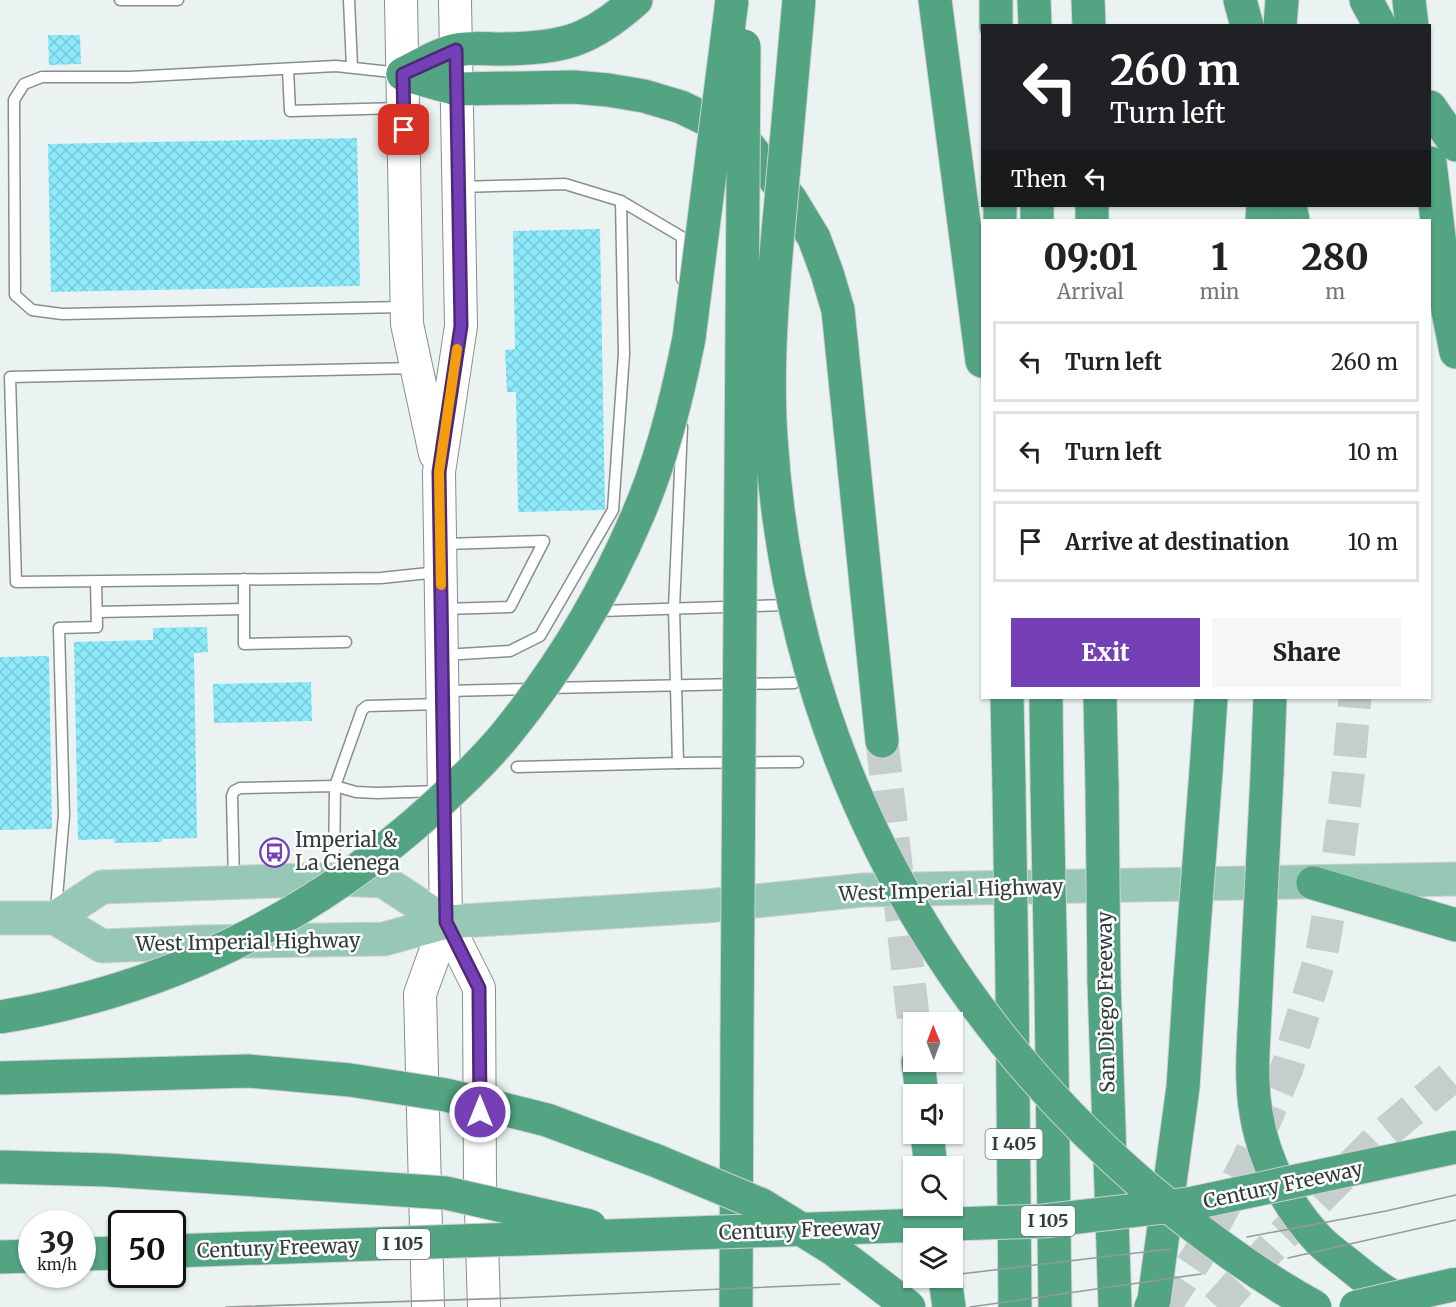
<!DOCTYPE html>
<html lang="en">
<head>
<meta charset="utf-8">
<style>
  body { margin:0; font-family:Merriweather,serif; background:#f6f6f6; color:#222; height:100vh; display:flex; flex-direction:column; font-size:22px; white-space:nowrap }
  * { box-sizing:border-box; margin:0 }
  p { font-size:20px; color:#767676 }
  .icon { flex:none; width:33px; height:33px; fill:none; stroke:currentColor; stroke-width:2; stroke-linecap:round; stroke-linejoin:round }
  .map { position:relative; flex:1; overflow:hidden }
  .drawer { position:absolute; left:981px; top:219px; width:450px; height:480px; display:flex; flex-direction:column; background:#fff; border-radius:0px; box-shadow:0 2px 4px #0004 }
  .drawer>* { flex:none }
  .top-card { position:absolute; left:981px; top:24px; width:450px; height:183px; border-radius:0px; box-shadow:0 2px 4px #0004; background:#202124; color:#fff; overflow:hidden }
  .needle { width:39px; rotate:359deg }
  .fabs { position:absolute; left:903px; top:1012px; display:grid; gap:12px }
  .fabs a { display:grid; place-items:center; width:60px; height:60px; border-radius:0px; background:#fff; box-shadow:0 2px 4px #0004; font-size:30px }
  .speed { position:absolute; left:18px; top:1210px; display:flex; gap:12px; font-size:30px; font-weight:700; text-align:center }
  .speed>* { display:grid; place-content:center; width:78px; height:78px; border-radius:50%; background:#fff; box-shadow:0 2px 4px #0004; line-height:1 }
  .speed small { font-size:15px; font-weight:400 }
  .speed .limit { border:3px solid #111; border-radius:9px; background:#fff; color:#111 }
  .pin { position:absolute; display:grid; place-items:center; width:51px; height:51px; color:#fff; margin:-26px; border-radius:12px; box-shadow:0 3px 9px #0006 }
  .me { position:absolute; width:66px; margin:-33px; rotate:0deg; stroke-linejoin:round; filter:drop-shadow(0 0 4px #0008) }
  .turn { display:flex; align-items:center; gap:21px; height:126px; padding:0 30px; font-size:27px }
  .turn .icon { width:78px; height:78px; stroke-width:2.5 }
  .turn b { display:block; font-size:42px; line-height:51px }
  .then { display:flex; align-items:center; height:57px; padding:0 30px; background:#0003; gap:12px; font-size:22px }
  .eta { display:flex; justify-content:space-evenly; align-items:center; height:102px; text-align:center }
  .eta b { font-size:36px; font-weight:800; line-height:42px }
  .button { display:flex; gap:12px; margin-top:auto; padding:12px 30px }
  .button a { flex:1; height:69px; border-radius:0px; background:#753fb5; color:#fff; font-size:24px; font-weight:800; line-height:69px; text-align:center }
  .button a+a { background:#f6f6f6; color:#222 }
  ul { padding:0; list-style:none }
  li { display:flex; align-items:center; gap:18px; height:81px; margin:0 12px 9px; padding:0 18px; border:3px solid #e0e0e0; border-radius:0px }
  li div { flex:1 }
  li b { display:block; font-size:22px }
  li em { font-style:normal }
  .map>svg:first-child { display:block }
  .building { fill:url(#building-cross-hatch) }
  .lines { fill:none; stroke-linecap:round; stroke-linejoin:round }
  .highway-tunnel { stroke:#c6cecd; stroke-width:33; stroke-dasharray:33 16; stroke-linecap:butt }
  .lane-casing { stroke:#878f8e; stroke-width:13 }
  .secondary-casing { stroke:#878f8e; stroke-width:34 }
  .primary-casing { stroke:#cfd0d0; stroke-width:35 }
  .highway-casing { stroke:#cfd0d0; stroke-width:35 }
  .lane { stroke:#fff; stroke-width:10 }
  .secondary { stroke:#fff; stroke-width:32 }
  .primary { stroke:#97c8b5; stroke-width:33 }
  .highway { stroke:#52a483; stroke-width:33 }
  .tram { stroke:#949a9a; stroke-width:1.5 }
  .highway-bridge-casing { stroke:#cfd0d0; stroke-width:35; stroke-linecap:butt }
  .highway-bridge { stroke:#52a483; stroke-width:33 }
  .route-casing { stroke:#4c2976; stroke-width:15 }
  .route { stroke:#753fb5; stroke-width:10 }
  .slow { stroke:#f59e0b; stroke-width:10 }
  .labels { text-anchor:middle; stroke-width:5; stroke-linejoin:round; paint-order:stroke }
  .shield { fill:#fbfffe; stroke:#727575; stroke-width:1.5 }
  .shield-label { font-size:18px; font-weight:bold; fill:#373a3a }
  .poi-label { font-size:20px; fill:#373a3a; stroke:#fbfffe; text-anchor:start }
  .street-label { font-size:20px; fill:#373a3a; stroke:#fbfffe }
</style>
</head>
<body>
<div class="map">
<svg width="1456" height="1307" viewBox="0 0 1456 1307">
  <defs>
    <pattern id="building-cross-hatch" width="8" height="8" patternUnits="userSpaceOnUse" patternTransform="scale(1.5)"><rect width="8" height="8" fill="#8ceafb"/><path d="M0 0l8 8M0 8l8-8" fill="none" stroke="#79c9d8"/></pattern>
  </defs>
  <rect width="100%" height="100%" fill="#eaf3f2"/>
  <g class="building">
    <polygon points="48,35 80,35 81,64 49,65"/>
    <polygon points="357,138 360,286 51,292 48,144"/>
    <polygon points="600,229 605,510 518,512 516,392 507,392 505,350 515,349 513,231"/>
    <polygon points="207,627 208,652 194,653 197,838 162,839 162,842 114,843 114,839 78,840 74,642 153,640 153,628"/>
    <polygon points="49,656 52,829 0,830 0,657"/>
    <polygon points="311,682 312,721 214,723 213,684"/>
  </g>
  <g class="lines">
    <g class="highway-tunnel">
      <polyline points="882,741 914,1025"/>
      <polyline points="1164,1307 1198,1256 1249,1158 1287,1068 1322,952 1338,859 1348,777 1355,698"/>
      <polyline points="1217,1307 1279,1239 1377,1140 1456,1073"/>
    </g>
    <defs>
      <g id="lane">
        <polyline points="120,0 178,0"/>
        <polyline points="349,0 352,67"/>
        <polyline points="288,69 290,111 400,108"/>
        <polyline points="400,73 336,66 130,77 42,77 24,84 14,100 15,295 32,310 62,314 403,307"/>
        <polyline points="461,187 565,184 621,201 682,237 682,279"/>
        <polyline points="415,368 10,377 16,582 381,578 438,572"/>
        <polyline points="444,544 544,541 510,607 444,609"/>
        <polyline points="244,579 244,644 346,642"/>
        <polyline points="600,611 788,605"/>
        <polyline points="97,612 244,609"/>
        <polyline points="444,655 510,651 540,636 613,510 624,354 621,201"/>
        <polyline points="548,688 794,683"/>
        <polyline points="446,691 532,689"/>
        <polyline points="678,763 798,762"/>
        <polyline points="517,767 678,763 674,608 682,427"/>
        <polyline points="334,875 335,786 362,710 367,706 440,704"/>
        <polyline points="234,880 232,796 234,791 240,788 335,786 356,792 377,793 439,791"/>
        <polyline points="56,909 64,815 59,628 97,627 96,582"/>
      </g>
      <g id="secondary">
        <polyline points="401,0 407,324 435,454"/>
        <polyline points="446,922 479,988 480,1179 484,1307"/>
        <polyline points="428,1307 420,994 446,922 439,472 461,326 455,0"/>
      </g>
      <g id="primary">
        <polyline points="0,918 55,918 102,946 200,942 384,939 446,922 707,906 863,890 1456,879"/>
        <polyline points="55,918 102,887 334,879 383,881 446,922"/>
      </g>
      <g id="highway">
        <polyline points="935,0 982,361"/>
        <polyline points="996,0 996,26"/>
        <polyline points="1034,0 1035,26"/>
        <polyline points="1088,0 1089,26"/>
        <polyline points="1240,0 1247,26"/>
        <polyline points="1366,0 1380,26"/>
        <polyline points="1409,0 1412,26"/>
        <polyline points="1280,26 1282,0"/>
        <polyline points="403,74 457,89 574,87 608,90 644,96 681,107 714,123 747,144 791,200 814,238 827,273 838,310 882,741"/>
        <path d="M403,74C417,67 443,52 457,50C472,47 489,49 503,49C564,48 590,41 636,0"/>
        <polyline points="1430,107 1456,145"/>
        <polyline points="1430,163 1448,311 1456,352"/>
        <polyline points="1000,206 1000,220"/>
        <polyline points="1037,206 1037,220"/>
        <polyline points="1092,206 1092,220"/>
        <polyline points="1290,206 1293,220"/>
        <polyline points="1262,220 1263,206"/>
        <polyline points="1007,698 1009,787"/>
        <polyline points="1046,698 1047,788"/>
        <polyline points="1100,698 1102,786"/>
        <polyline points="1206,771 1211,698"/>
        <polyline points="1267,775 1270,698"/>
        <polyline points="1313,883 1456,925"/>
        <polyline points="1012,981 1015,1307"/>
        <polyline points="1104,981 1115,1307"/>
        <polyline points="1051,982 1055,1307"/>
        <path d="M1254,1032C1253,1049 1252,1066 1253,1083C1255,1141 1279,1198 1320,1241C1328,1249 1339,1257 1348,1264C1366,1279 1392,1299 1414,1307"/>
        <polyline points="918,1062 922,1095"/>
        <polyline points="927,1134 931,1167"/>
        <polyline points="82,1254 122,1253"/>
        <polyline points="0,1257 32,1256"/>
        <polyline points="945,1278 949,1307"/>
        <polyline points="736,1307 737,1034"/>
        <polyline points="1151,1307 1154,1300 1183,1087 1190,980"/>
      </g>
    </defs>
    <use href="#lane" class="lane-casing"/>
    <use href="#secondary" class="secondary-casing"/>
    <use href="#primary" class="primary-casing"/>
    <use href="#highway" class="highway-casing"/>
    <use href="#lane" class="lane"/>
    <use href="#secondary" class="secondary"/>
    <use href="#primary" class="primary"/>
    <use href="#highway" class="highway"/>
    <g class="tram">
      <polyline points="1247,1237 1386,1211 1456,1195"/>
      <polyline points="1288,1258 1456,1220"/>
      <polyline points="952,1275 1170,1249"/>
      <polyline points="928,1278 929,1278"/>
      <polyline points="226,1307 514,1298 840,1284"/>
      <polyline points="970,1307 1201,1274"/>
    </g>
    <defs>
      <g id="highway-bridge">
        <path d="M799,0C793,70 786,141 780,211C773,285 766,365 771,438C790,731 921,992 1142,1184C1196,1230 1253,1273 1315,1307"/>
        <polyline points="1102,786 1104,981"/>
        <polyline points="1009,787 1012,981"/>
        <polyline points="1047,788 1051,982"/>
        <polyline points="1190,980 1206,771"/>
        <path d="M0,1017C163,991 311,919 433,808C458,785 484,761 506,734C559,669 604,594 637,517C662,460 677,399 689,338L732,0"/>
        <polyline points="1254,1032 1267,775"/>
        <polyline points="737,1034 744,46"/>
        <polyline points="0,1078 248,1071 350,1080 446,1095 547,1120 657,1161 762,1205 833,1249 909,1307"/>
        <polyline points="0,1167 108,1170 446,1193 590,1226"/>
        <polyline points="172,1251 1043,1221 1189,1204 1456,1147"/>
        <polyline points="1356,1307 1456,1284"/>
      </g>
    </defs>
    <use href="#highway-bridge" class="highway-bridge-casing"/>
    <use href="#highway-bridge" class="highway-bridge"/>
  </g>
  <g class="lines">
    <defs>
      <polyline id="route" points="404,130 403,74 456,50 461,326 439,472 446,922 479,988 480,1112"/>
    </defs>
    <use href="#route" class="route-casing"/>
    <use href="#route" class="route"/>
    <polyline class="slow" points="441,585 439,472 457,349"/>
  </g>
  <defs>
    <symbol id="bus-ring" viewBox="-11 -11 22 22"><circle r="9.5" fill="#fbfffe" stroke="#753fb5" stroke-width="1.5"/><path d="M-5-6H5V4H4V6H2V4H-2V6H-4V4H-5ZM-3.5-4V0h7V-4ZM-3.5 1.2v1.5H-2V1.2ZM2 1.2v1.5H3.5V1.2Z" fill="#753fb5"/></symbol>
  </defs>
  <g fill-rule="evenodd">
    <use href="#bus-ring" x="258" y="836" width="33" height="33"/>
  </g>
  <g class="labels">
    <g class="shield">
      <rect x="985.5" y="1129" width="57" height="30" rx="4.5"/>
      <rect x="1021" y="1206" width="54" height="30" rx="4.5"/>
      <rect x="376" y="1229" width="54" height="30" rx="4.5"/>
    </g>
    <g class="shield-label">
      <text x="1014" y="1150">I 405</text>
      <text x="1048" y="1227">I 105</text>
      <text x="403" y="1250">I 105</text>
    </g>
    <g class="poi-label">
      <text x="295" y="847">Imperial &amp;<tspan x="295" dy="23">La Cienega</tspan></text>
    </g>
    <g class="street-label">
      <text transform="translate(951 890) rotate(-2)" y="7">West Imperial Highway</text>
      <text transform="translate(248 942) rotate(-1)" y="7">West Imperial Highway</text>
      <text transform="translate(1106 1002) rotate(-91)" y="7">San Diego Freeway</text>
      <text transform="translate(1283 1185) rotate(-12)" y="7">Century Freeway</text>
      <text transform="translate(800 1230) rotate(-2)" y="7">Century Freeway</text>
      <text transform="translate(278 1248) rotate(-2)" y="7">Century Freeway</text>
    </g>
  </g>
</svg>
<div class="fabs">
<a><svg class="needle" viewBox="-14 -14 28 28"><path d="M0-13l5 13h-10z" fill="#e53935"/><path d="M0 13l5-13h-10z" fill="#767676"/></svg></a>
<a><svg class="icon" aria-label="sound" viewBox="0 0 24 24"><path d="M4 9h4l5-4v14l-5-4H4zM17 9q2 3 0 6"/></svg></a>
<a><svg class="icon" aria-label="search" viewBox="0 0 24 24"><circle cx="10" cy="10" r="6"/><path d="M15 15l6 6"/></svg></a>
<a><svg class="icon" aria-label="layers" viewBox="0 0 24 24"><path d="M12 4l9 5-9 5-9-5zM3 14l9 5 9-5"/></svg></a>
</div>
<div class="speed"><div>39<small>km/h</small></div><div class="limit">50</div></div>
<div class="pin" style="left:404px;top:130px;background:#d93025"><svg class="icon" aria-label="arrive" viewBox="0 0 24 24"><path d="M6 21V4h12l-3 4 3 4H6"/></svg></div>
<svg class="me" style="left:480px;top:1112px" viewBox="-20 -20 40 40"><circle r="17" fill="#753fb5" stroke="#fff" stroke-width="3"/><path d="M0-11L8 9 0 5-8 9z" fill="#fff"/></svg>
<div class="top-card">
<div class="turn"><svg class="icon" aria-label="left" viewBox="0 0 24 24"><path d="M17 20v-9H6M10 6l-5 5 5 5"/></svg><div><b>260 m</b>Turn left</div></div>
<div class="then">Then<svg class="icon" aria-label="left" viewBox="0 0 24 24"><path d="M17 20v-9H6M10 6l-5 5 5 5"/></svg></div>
</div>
<section class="drawer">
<div class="eta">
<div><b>09:01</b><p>Arrival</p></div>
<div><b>1</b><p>min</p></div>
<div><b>280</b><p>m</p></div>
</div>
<ul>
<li><svg class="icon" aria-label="left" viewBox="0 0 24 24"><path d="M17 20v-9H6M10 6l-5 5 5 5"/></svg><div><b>Turn left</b></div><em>260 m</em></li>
<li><svg class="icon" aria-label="left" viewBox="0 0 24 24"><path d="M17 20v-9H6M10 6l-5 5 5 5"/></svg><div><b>Turn left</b></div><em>10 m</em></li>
<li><svg class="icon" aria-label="arrive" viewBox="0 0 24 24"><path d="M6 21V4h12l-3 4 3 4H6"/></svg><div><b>Arrive at destination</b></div><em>10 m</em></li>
</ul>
<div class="button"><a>Exit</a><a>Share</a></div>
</section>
</div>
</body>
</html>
